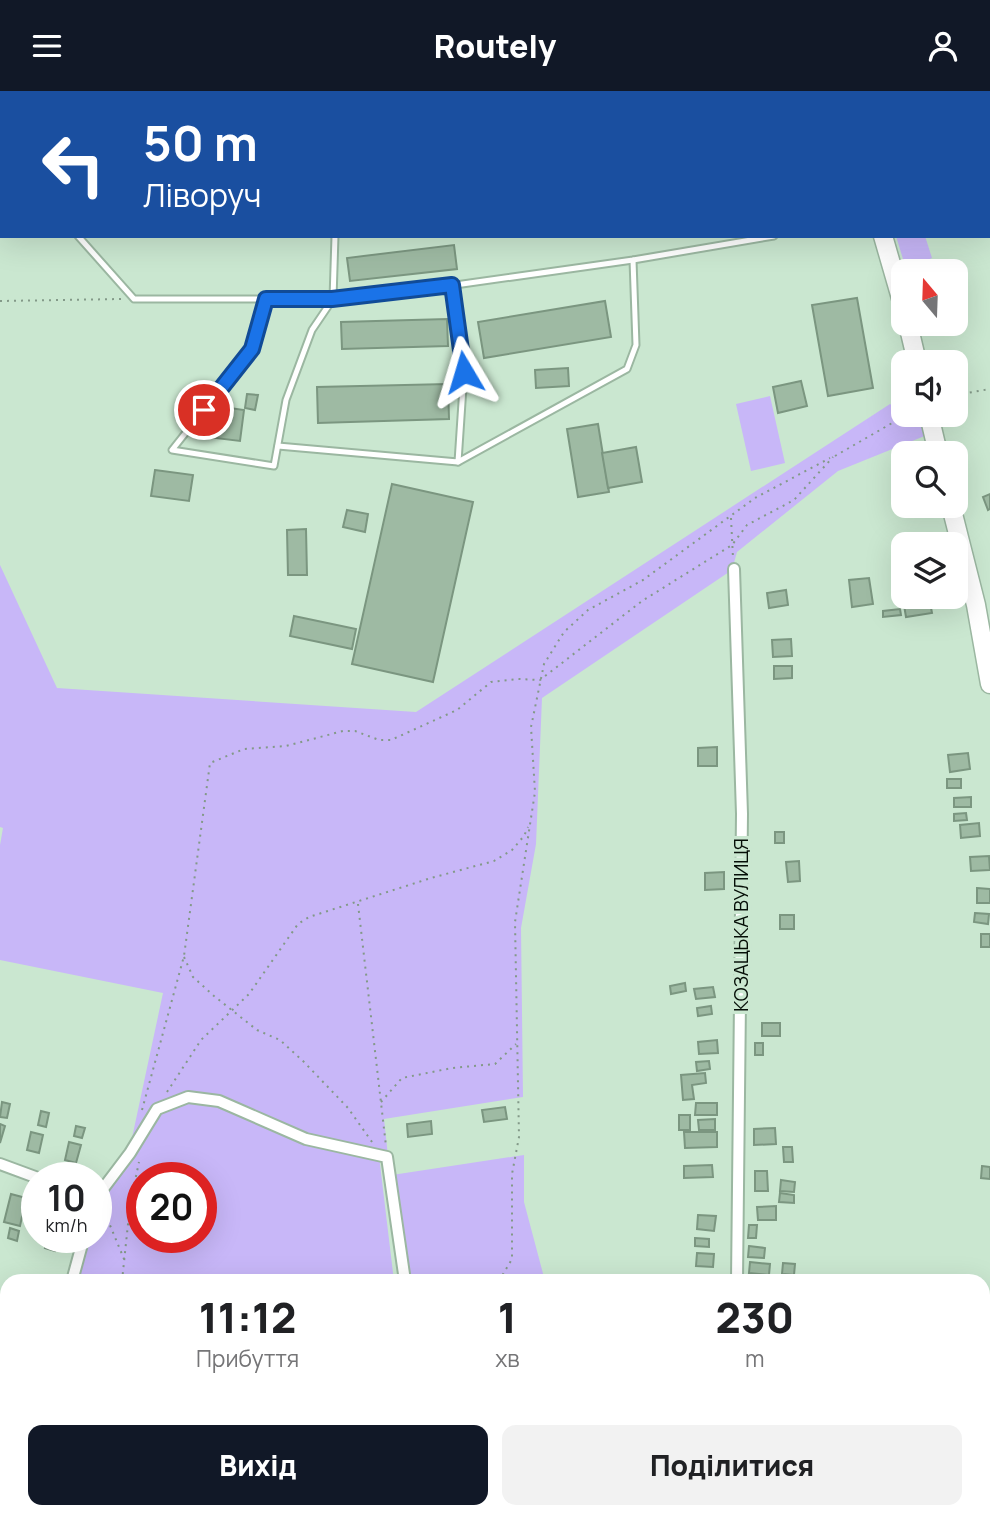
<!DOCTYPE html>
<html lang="uk">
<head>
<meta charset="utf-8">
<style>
  body { margin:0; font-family:Manrope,sans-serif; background:#f2f2f2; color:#202124; height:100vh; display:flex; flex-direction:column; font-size:26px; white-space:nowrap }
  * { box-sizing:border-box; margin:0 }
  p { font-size:23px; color:#757577 }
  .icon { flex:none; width:38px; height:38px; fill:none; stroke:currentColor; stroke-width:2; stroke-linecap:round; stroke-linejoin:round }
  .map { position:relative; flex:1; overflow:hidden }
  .panel { position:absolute; left:0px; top:1183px; width:990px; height:245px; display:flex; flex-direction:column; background:#fff; border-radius:21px 21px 0 0; box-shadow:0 7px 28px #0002 }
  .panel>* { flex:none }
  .guide { position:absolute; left:0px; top:0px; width:990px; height:147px; box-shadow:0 7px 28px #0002; background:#1a4fa0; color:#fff; overflow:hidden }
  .needle { width:46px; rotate:341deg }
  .buttons { position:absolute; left:891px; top:168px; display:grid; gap:14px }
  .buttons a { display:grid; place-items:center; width:77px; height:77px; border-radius:14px; background:#fff; box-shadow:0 7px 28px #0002; font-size:35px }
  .speed { position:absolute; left:21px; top:1071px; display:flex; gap:14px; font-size:35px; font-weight:700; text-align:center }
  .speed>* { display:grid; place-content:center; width:91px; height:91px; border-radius:50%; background:#fff; box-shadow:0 7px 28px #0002; line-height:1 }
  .speed small { font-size:18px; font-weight:400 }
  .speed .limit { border:10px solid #d22; background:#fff; color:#111 }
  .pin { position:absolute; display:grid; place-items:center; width:60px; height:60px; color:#fff; margin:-30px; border:4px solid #fff; border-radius:50%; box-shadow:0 2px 7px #0007 }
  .me { position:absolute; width:77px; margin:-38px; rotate:353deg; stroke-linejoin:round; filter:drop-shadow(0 0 5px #0008) }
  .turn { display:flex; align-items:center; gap:24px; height:147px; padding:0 28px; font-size:32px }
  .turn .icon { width:91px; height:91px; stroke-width:2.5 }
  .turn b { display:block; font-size:49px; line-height:60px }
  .eta { display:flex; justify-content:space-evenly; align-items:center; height:119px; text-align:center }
  .eta b { font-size:42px; font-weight:800; line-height:49px }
  .primary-button { display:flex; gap:14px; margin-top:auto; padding:14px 28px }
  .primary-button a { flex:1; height:80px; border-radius:14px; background:#111827; color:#fff; font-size:28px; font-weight:800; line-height:80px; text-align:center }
  .primary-button a+a { background:#f2f2f2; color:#202124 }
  header { display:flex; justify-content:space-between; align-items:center; height:91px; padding:0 28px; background:#111827; color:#fff; font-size:32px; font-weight:800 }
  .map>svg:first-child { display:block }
  .green { fill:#c8b7f8; fill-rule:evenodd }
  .building { fill:#9ebaa3; stroke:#7b9680; stroke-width:2 }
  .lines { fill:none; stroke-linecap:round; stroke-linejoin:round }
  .lane-casing { stroke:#9bb7a1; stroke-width:9 }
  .street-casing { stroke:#9bb7a1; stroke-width:14 }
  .primary-casing { stroke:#9bb7a1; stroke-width:21 }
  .path { stroke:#839988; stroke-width:2; stroke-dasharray:2 5; stroke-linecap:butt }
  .lane { stroke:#fff; stroke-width:5 }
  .street { stroke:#fff; stroke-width:10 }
  .primary { stroke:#fff; stroke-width:18 }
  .route-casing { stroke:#114b97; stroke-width:18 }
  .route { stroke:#1a73e8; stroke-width:12 }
  .labels { text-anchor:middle; stroke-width:7; stroke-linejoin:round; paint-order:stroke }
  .street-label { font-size:19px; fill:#050e07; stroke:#cae7d0 }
</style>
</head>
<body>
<header><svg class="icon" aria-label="menu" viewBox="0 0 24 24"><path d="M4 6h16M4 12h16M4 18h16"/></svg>Routely<svg class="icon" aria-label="person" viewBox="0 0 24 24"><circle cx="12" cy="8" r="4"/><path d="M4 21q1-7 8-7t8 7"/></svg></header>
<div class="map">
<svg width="990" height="1428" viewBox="0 0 990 1428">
  <rect width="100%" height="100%" fill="#cae7d0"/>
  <g class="green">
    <polygon points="896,145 925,145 932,167 906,178"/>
    <polygon points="770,305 785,372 751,380 736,313"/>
    <polygon points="890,313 932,342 838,380 737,461 732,479 542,607 536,753 521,837 523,1006 384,1028 388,1065 306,1047 220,1009 188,1005 156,1017 129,1061 163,902 0,869 0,754 3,737 0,736 0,474 57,597 416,621"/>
    <path d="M188,1007L219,1011L305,1049L379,1065L394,1190H73L85,1146H96V1110L157,1019ZM142,1087H201V1146H142Z"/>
    <polygon points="524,1064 524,1111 545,1190 406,1190 392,1084"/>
    <polygon points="118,1421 324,1421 322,1428 117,1428"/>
    <polygon points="402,1421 552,1421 553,1428 400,1428"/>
  </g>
  <g class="building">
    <polygon points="454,154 457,178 350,190 347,167"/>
    <polygon points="857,207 873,297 828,305 812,214"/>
    <polygon points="605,210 611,246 484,267 478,231"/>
    <polygon points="447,228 448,255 342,258 341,231"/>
    <polygon points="568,277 569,295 536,297 535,279"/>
    <polygon points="801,290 807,315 778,322 773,296"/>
    <polygon points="448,293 449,328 318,332 317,296"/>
    <polygon points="247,303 258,304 255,319 245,317"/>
    <polygon points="230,317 244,319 240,350 207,346 210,322 229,325"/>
    <polygon points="598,333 609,401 578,406 567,338"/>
    <polygon points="636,356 642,391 608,397 602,362"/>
    <polygon points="155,379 193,384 189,410 151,405"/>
    <polygon points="392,393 473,411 433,591 352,573"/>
    <polygon points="990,403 990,418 988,419 983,406"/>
    <polygon points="347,419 368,423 365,441 343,436"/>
    <polygon points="306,438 307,484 288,484 287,439"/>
    <polygon points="869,487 873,513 852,516 849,489"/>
    <polygon points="901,496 903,496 903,506 929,506 932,522 906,526"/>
    <polygon points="786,499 788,514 769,517 767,502"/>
    <polygon points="900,518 901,524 883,526 883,520"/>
    <polygon points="294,525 356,538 352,558 290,545"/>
    <polygon points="791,548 792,565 773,566 772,549"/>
    <polygon points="774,575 792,575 792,587 774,588"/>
    <polygon points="717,656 717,675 698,675 698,657"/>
    <polygon points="968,662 970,678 950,681 948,664"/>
    <rect x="947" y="688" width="14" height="9"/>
    <polygon points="971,706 971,716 954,716 954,707"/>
    <polygon points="966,722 967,729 954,730 954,723"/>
    <polygon points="979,732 980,745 961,747 960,734"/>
    <rect x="775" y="741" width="9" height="11"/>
    <polygon points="989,765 990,779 971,780 970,766"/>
    <polygon points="799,770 800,790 788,791 786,771"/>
    <polygon points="724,781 724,798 705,799 705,782"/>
    <polygon points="977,797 990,798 990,812 977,812"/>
    <polygon points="975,822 989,823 988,833 974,831"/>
    <rect x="780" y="824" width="14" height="14"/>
    <rect x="981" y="843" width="9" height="13"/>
    <polygon points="685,892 686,900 671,903 670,895"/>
    <polygon points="713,896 715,906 696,908 694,898"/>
    <polygon points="711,915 712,923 698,925 697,917"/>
    <rect x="762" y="932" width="18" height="13"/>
    <polygon points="717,949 718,962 699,963 698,951"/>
    <rect x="755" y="952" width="8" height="12"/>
    <polygon points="709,970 710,978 697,980 696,971"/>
    <polygon points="705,982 706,992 692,994 694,1008 683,1009 681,984"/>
    <polygon points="2,1011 10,1013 7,1027 0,1026"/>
    <polygon points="696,1012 717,1012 717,1024 695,1024"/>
    <polygon points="505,1016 507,1028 484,1031 482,1019"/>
    <polygon points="41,1020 49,1022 46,1036 38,1034"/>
    <rect x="679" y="1024" width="11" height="15"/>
    <polygon points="715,1028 715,1039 699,1039 698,1029"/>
    <polygon points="431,1030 432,1043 408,1046 407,1033"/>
    <polygon points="0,1033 5,1035 0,1052"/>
    <polygon points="76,1035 85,1037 82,1047 74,1045"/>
    <polygon points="775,1037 776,1053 754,1054 754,1038"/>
    <polygon points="31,1041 43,1044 39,1062 27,1059"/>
    <polygon points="684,1041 717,1041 717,1056 685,1057"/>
    <polygon points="69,1051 81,1054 76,1072 65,1069"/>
    <polygon points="783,1056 792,1056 793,1071 784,1071"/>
    <polygon points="712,1074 713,1086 684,1087 684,1075"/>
    <polygon points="982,1075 990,1076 990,1088 981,1087"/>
    <polygon points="755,1080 767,1080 768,1100 755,1100"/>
    <polygon points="781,1089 795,1091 794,1101 780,1100"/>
    <polygon points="780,1102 794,1104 794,1112 779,1111"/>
    <polygon points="11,1103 26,1107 20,1135 4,1131"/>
    <polygon points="776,1115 776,1129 758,1129 757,1116"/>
    <polygon points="698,1124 716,1125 714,1140 697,1138"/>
    <polygon points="749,1134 757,1134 756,1147 748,1147"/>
    <polygon points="10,1137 19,1140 17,1150 8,1147"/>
    <polygon points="48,1147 57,1150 55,1160 45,1157"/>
    <polygon points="695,1147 709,1148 709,1156 695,1155"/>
    <polygon points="749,1155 765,1157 764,1167 748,1166"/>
    <polygon points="697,1162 714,1163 713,1176 696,1175"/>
    <polygon points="750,1171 770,1173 769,1184 749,1182"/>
    <polygon points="783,1172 795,1173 794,1184 782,1183"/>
    <polygon points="0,1274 7,1276 7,1321 1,1319 5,1304 0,1303"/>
    <polygon points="33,1421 50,1421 48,1428 39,1428 32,1425"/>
    <polygon points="706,1425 706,1428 680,1428 680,1427"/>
  </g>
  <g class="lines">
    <defs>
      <g id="lane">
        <polyline points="975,0 975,2"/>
        <polyline points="954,2 961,0"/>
        <polyline points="78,145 134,208 333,208 420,199 633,169 774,145"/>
        <polyline points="266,208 252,258 172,359 274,375 286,309 312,239 333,208 335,145"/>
        <polyline points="278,355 458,371 464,281 452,194"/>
        <polyline points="458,371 627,278 636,254 633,169"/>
      </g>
      <g id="street">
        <polyline points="734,478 742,723 737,1190"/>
        <polyline points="0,1073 38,1087"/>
        <polyline points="96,1107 130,1062 157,1018 188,1006 219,1010 306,1048 387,1066 405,1190"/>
        <polyline points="72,1190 84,1146"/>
        <polyline points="0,1339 7,1341"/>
        <polyline points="4,1428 7,1421"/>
        <polyline points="399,1428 401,1421"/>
        <polyline points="734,1428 734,1421"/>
      </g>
      <g id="primary">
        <polyline points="839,0 840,2"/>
        <polyline points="883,145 903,214"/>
        <polyline points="908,233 917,271"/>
        <polyline points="929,324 938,362"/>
        <polyline points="951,415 976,514 990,593"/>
      </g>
    </defs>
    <use href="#lane" class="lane-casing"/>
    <use href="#street" class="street-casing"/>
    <use href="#primary" class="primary-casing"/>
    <g class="path">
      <polyline points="0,210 121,208"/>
      <polyline points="956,304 990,298"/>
      <polyline points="835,365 906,324"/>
      <polyline points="731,427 733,467"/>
      <polyline points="358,813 386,1055"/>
      <polyline points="184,866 193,886 214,905 257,939 280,949 304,971 348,1017 372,1051"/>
      <polyline points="167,1001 201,949 249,903 298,833 309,826 431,787 494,770 512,759 524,745 528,736"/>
      <polyline points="381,1011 402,987 452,977 495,973 516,953"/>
      <polyline points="142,1019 184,865 210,672 244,658 286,655 343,640 355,640 379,649 391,649 457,619 491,591 518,588 540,589 642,510 732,454 747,434 794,409 833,366"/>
      <polyline points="102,1115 124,1168"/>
      <polyline points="122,1190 130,1114 139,1071"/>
      <polyline points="499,1190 512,1168 512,1083 519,1046 515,831 535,701 531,636 544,573 564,541 588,519 643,489 755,407 830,367"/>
    </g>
    <use href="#lane" class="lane"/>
    <use href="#street" class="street"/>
    <use href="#primary" class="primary"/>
  </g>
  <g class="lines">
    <defs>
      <polyline id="route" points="204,319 252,258 266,208 332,208 452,194 464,281"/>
    </defs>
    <use href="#route" class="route-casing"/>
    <use href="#route" class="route"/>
  </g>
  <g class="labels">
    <g class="street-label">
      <text transform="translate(741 834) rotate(-90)" y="7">КОЗАЦЬКА ВУЛИЦЯ</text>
    </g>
  </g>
</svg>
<div class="buttons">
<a><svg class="needle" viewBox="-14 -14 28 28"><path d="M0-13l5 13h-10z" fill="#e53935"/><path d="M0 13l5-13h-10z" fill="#757577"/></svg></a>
<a><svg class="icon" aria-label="sound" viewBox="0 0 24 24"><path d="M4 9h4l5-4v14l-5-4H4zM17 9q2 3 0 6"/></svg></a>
<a><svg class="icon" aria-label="search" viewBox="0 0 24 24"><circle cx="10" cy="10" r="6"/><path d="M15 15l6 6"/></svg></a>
<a><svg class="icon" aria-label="layers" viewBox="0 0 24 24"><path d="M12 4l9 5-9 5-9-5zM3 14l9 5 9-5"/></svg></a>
</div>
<div class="speed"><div>10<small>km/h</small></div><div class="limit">20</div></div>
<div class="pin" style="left:204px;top:319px;background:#d93025"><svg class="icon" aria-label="arrive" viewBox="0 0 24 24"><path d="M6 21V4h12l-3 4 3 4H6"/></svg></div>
<svg class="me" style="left:464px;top:281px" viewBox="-20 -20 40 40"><path d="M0-17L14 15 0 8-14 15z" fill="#1a73e8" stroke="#fff" stroke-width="4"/></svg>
<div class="guide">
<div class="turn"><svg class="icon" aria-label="left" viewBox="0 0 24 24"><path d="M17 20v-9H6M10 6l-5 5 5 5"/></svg><div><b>50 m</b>Ліворуч</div></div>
</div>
<section class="panel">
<div class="eta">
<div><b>11:12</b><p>Прибуття</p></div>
<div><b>1</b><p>хв</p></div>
<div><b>230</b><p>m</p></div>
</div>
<div class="primary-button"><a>Вихід</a><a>Поділитися</a></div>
</section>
</div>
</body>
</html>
